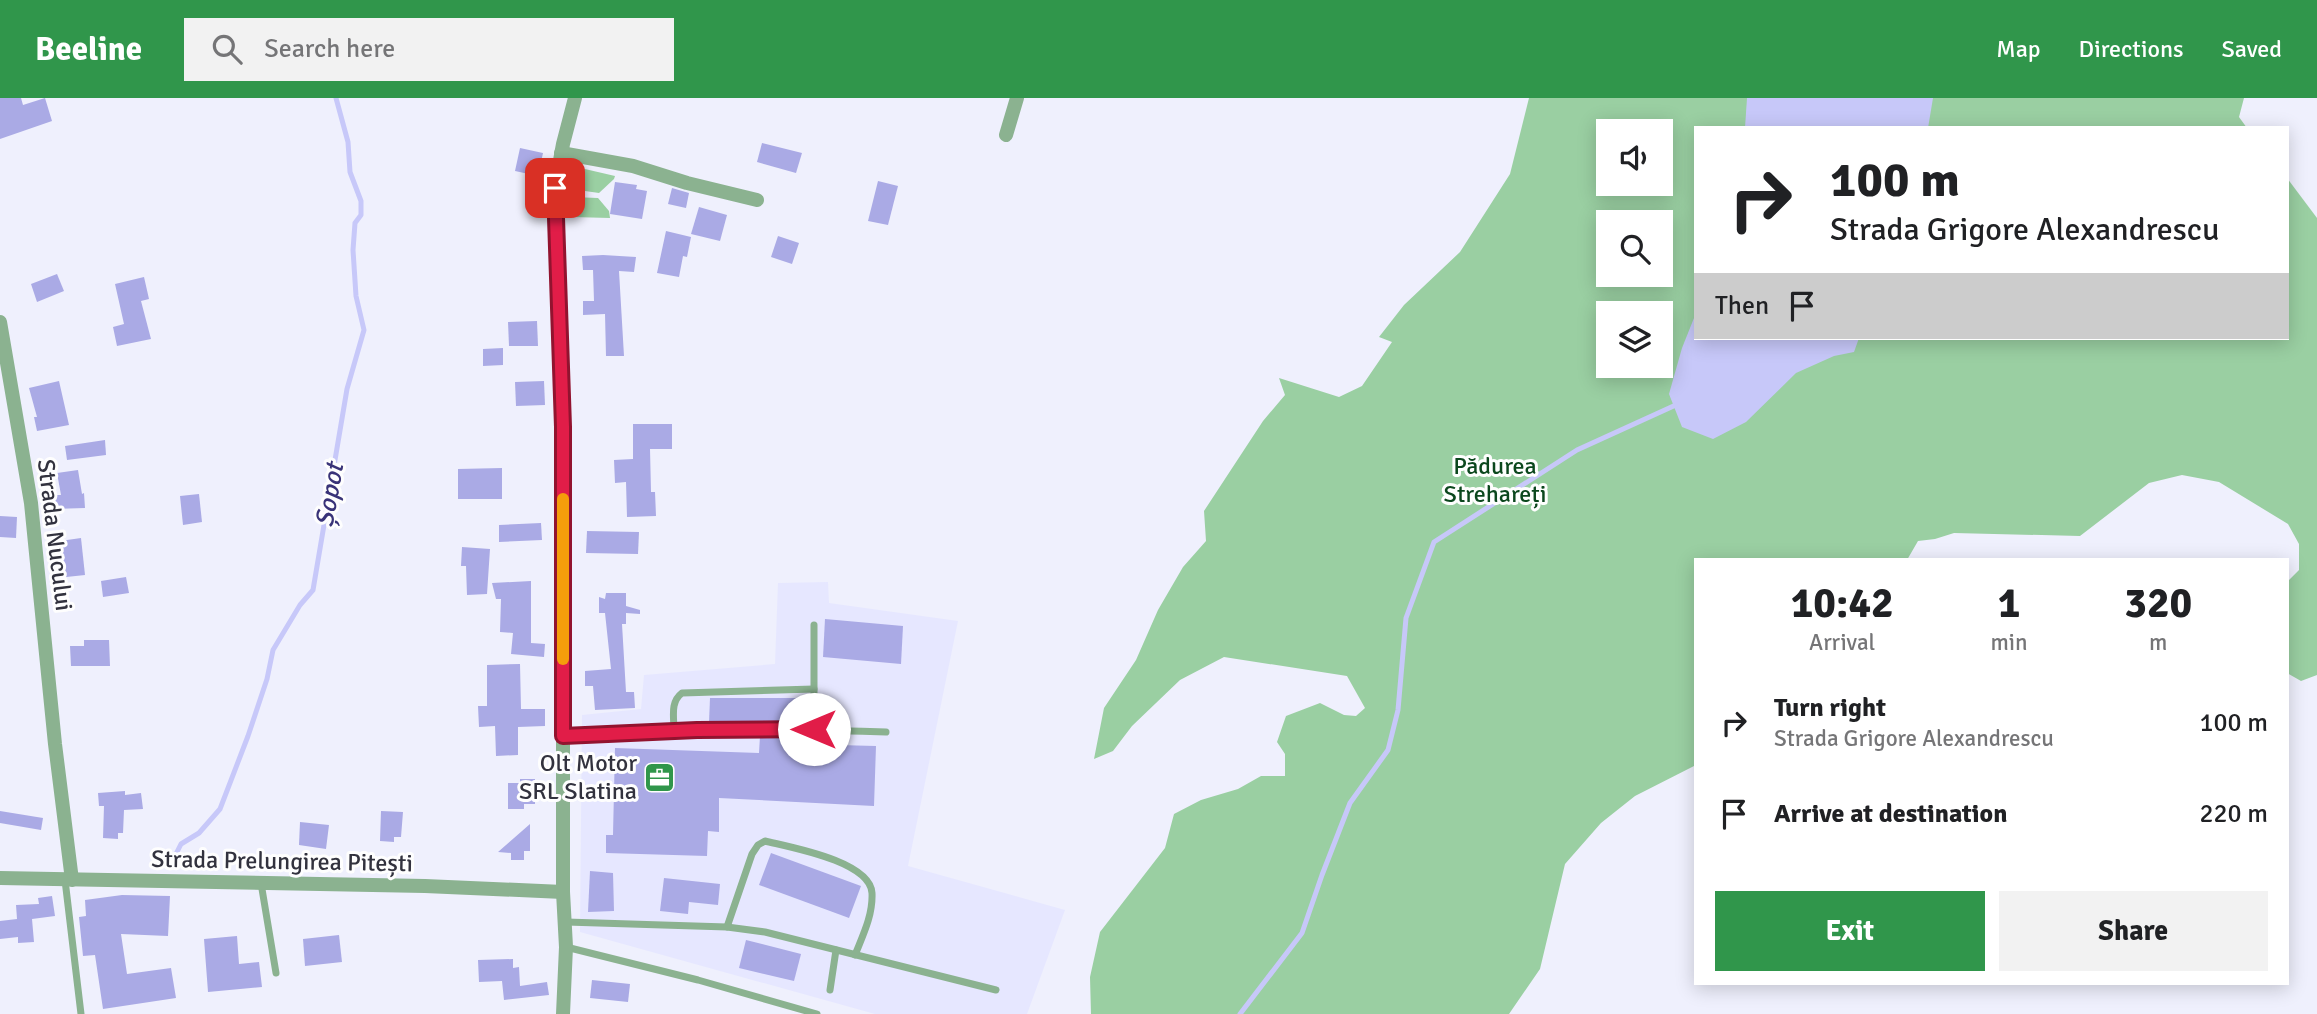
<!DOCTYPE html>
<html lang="en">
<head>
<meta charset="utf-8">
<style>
  body { margin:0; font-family:Signika,sans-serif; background:#f2f2f2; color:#202124; height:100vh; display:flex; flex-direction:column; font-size:26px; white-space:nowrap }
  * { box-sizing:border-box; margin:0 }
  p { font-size:23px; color:#757577 }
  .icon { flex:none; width:38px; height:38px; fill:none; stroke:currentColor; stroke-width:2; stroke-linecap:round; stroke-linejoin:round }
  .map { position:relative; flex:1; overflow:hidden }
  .details { position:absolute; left:1694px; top:460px; width:595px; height:427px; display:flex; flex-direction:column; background:#fff; border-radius:0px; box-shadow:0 4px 18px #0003 }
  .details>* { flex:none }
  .banner { position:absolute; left:1694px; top:28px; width:595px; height:214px; border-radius:0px; box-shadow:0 4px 18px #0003; background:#fff; color:#202124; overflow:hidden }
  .fabs { position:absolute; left:1596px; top:21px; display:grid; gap:14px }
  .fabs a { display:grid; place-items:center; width:77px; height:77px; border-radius:0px; background:#fff; box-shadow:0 4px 18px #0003; font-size:35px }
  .pin { position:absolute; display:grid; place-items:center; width:60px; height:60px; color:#fff; margin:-30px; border-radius:14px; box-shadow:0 4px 10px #0006 }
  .me { position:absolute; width:77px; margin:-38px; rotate:270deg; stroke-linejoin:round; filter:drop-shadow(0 0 5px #0008) }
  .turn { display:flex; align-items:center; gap:24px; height:147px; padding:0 21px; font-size:32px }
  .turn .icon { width:91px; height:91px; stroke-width:2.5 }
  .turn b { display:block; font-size:49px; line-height:60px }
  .then { display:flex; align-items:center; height:66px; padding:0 21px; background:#0003; gap:14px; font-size:26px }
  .eta { display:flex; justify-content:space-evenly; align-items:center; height:119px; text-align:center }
  .eta b { font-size:42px; font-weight:700; line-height:49px }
  .cta { display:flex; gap:14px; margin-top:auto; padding:14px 21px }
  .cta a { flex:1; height:80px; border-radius:0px; background:#30964b; color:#fff; font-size:28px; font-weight:700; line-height:80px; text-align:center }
  .cta a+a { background:#f2f2f2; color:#202124 }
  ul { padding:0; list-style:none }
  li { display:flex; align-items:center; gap:21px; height:91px; padding:0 21px }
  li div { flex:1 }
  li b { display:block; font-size:26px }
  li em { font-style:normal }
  header { display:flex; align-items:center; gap:42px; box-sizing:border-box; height:98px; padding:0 35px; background:#30964b; color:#fff }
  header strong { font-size:33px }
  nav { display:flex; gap:38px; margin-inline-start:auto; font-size:24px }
  .search { width:490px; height:63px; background:#f2f2f2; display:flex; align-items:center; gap:18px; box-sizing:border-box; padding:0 24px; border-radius:0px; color:#757577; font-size:26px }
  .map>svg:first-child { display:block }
  .built { fill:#e6e7ff }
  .green { fill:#9acfa2; fill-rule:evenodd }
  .water { fill:#c7c8f9 }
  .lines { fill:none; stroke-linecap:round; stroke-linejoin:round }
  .stream { stroke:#c7c8f9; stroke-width:5 }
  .building { fill:#aaaae5 }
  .lane { stroke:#8bb290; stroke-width:7 }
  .street { stroke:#8bb290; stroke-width:14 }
  .route-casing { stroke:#92132f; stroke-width:18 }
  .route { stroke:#e11d48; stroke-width:12 }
  .slow { stroke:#f59e0b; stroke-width:12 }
  .labels { text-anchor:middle; stroke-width:6; stroke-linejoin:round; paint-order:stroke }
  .park-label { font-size:24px; fill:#0b471d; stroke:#fefefe }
  .street-label { font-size:24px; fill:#32323e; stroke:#fefefe }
  .poi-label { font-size:24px; fill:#32323e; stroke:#fefefe; text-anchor:end }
  .water-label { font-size:26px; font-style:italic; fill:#393378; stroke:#fefefe }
</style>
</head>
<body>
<header>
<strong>Beeline</strong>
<div class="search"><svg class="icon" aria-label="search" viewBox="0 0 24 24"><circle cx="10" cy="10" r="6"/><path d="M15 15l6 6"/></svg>Search here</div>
<nav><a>Map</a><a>Directions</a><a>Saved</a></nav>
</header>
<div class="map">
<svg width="2317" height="916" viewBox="0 0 2317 916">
  <rect width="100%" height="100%" fill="#eff0fd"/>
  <polygon class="built" points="828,484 829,505 958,523 908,768 1065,812 1027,916 875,916 580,834 582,617 641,611 644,577 775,566 778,485"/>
  <g class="green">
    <path d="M1529,0H2244L2239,19L2247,30H1696V240H2287V80L2317,120V577L2301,583L2287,575V484L2299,472V446L2288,426L2219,384L2182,377L2149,385L2080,438L1954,435L1935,441L1918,443L1907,462H1696V667L1635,698L1601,725L1565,766L1540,871L1509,916H1091L1090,879L1100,834L1165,750L1174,716L1201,702L1238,691L1261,678H1285V656L1277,644L1286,618L1320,605L1344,617L1356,618L1365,610L1347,578L1224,559L1180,582L1132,628L1113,653L1094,661L1104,610L1136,562L1158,512L1183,469L1206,443L1204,413L1263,323L1285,297L1279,280L1339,299L1362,288L1392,244L1379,239L1404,207L1460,154L1510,76ZM1608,33H1661V86H1608ZM1608,124H1661V177H1608ZM1608,215H1661V268H1608Z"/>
    <polygon points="572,68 615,78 614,81 599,95 571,91"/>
    <polygon points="572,99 598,100 609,113 610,120 572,119"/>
  </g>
  <g class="water">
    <polygon points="1747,0 1933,0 1928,30 1745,30"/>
    <polygon points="1696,215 1696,240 1859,240 1854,254 1834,258 1796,275 1746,324 1713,341 1682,329 1669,296 1682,250"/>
  </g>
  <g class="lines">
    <g class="stream">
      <polyline points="173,762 181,746 199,735 220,711 248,638 267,581 273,552 300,507 313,492 347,291 364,232 356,198 353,152 355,125 361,117 361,103 350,74 348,44 336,0"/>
      <polyline points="1240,916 1302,835 1322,777 1350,705 1388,652 1398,612 1406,520 1434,444 1577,352 1678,306"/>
    </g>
  </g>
  <g class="building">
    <polygon points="0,0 21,0 23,7 45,0 52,23 0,41"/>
    <polygon points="762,45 802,55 796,75 757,64"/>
    <polygon points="520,50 543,55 538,78 515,73"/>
    <polygon points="878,83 898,88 888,127 868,123"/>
    <polygon points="615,84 637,87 636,91 647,93 642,121 610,116"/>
    <polygon points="672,90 689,95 686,110 668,106"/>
    <polygon points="699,109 727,117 720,143 691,136"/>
    <polygon points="666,133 691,139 687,159 683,158 679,179 657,175"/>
    <polygon points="778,138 799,145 792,166 771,159"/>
    <polygon points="603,157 636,159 634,174 619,173 624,258 606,258 605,216 583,217 583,203 594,203 593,172 583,172 582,158"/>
    <polygon points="57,176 64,193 37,204 31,186"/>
    <polygon points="144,179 149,201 141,203 151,241 117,248 113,229 124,226 115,186"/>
    <polygon points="537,223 538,248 509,248 508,224"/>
    <polygon points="503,250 503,267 483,268 483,251"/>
    <polygon points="59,283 69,327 37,333 34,319 37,319 29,290"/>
    <polygon points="544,283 545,307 516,308 515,284"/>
    <polygon points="633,326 672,326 672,351 650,351 651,394 655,394 656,418 627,419 626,384 615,385 614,362 633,361"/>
    <polygon points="105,342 106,357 67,362 65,348"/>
    <polygon points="502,370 502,401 458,401 458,371"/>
    <polygon points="78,372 82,396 84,395 85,410 53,411 53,397 61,397 57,375"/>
    <polygon points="199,396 202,424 183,427 180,398"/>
    <polygon points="0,418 17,419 16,440 0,439"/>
    <polygon points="541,425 542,442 499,444 499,427"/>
    <polygon points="587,433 639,434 638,456 586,455"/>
    <polygon points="81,440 85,477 57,480 53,444"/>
    <polygon points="462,449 490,451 487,496 467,497 466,468 461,468"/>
    <polygon points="126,479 129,495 103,499 101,483"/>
    <polygon points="531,483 531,545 545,546 544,559 511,556 513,535 500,534 501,501 496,501 492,485"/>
    <polygon points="606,495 626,495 626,508 640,512 640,516 626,515 626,526 622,526 626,594 634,594 635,610 595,612 593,588 585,588 585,573 611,571 605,515 599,515 599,499 605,501"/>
    <polygon points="825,521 903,528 901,566 823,559"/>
    <polygon points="84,542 109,542 110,568 71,568 70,548 84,548"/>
    <polygon points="520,566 521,611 545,611 545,628 518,629 518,657 496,658 495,628 479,629 478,608 487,608 487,567"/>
    <polygon points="710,600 800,600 799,626 709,625"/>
    <polygon points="760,638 799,638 799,646 876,648 874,708 719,700 719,734 708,733 707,758 606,755 606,737 613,737 615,650 759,655"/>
    <polygon points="520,681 535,681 535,706 524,706 524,711 508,711 508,685 520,685"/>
    <polygon points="125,693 125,697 141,695 143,711 124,712 123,735 118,735 118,741 103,740 104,708 99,708 98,695"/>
    <polygon points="0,713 43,720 41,732 0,725"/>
    <polygon points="381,713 403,714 401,739 394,739 394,744 380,743"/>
    <polygon points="300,724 329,727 326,751 299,747"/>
    <polygon points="530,726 530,753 524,753 524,762 511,762 511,755 498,754"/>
    <polygon points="771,755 861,788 849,820 759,787"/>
    <polygon points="590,773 613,775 614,813 588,814"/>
    <polygon points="664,780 720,786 718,807 689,804 688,816 660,813"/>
    <polygon points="122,797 170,798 168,838 121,836 127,876 171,870 176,900 103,911 95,857 83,858 79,819 86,818 85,802"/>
    <polygon points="52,798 55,818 32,821 34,844 18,845 18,839 0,841 0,823 17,821 16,807 39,806 38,800"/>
    <polygon points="339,837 342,864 305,868 303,841"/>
    <polygon points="237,838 239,866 259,864 262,889 208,894 204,841"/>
    <polygon points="746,842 801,856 794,883 739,870"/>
    <polygon points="513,861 513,870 519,869 520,888 547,884 549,897 504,902 502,883 479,884 478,862"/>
    <polygon points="592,882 630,886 628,904 590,900"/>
  </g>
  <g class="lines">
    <g class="lane">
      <polyline points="814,527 814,631"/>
      <path d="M674,633C674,619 670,604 682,595L814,591"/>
      <path d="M563,638C671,633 778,630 886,634"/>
      <polyline points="65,782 81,916"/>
      <polyline points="261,785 276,875"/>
      <polyline points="566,824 727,829 765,834 996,892"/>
      <path d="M727,829L752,756L758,747L765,743C789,749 870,763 872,795C873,817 863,837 855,857"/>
      <polyline points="566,849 698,882 817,916"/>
      <polyline points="830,892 836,852"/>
    </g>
    <g class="street">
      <polyline points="1006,37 1017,0"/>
      <polyline points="561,55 633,68 687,85 757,102"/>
      <polyline points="0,224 31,405 55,646 72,782"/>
      <polyline points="0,780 425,788 563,794"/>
      <polyline points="563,916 566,849 563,794 563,329 555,90 563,46 575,0"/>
    </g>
  </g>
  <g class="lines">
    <defs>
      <polyline id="route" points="555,90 563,329 563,638 697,632 814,631"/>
    </defs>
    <use href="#route" class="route-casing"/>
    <use href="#route" class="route"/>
    <polyline class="slow" points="563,401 563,561"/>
  </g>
  <defs>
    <symbol id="office-square" viewBox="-11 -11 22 22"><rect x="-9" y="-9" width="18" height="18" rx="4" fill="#30964b" stroke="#fefefe"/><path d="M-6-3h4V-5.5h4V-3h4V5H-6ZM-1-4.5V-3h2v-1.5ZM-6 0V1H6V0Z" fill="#fff"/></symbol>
  </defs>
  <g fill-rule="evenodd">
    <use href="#office-square" x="642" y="662" width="35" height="35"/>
  </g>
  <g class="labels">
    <g class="park-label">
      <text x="1495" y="376">Pădurea<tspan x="1495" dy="28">Strehareți</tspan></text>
    </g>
    <g class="street-label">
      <text transform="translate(55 437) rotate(83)" y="8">Strada Nucului</text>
      <text transform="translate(282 763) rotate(1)" y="8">Strada Prelungirea Pitești</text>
    </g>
    <g class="poi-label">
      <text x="637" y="673">Olt Motor<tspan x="637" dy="28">SRL Slatina</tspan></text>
    </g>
    <g class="water-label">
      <text transform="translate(329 397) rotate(-80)" y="9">Șopot</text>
    </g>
  </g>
</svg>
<div class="fabs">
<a><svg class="icon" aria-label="sound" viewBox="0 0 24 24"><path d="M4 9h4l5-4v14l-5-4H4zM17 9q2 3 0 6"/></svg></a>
<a><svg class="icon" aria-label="search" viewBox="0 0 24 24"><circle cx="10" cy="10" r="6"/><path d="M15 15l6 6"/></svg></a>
<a><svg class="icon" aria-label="layers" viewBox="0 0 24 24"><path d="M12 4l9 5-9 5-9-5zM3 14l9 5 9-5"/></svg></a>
</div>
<div class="pin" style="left:555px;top:90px;background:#d93025"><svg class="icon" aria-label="arrive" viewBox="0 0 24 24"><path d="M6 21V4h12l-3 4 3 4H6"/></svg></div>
<svg class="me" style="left:814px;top:631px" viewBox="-20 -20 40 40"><circle r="19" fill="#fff"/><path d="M0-13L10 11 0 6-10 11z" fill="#e11d48"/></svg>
<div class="banner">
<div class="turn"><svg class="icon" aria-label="right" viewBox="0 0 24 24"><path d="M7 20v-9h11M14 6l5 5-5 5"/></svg><div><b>100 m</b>Strada Grigore Alexandrescu</div></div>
<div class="then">Then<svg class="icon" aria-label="arrive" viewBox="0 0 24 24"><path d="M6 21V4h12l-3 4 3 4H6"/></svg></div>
</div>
<section class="details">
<div class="eta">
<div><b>10:42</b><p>Arrival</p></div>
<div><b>1</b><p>min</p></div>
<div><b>320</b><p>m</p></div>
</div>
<ul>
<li><svg class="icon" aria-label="right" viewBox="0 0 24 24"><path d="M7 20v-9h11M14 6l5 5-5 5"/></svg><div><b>Turn right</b><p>Strada Grigore Alexandrescu</p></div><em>100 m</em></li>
<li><svg class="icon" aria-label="arrive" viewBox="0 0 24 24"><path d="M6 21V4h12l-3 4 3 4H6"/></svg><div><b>Arrive at destination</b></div><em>220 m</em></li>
</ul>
<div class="cta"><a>Exit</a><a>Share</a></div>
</section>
</div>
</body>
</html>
